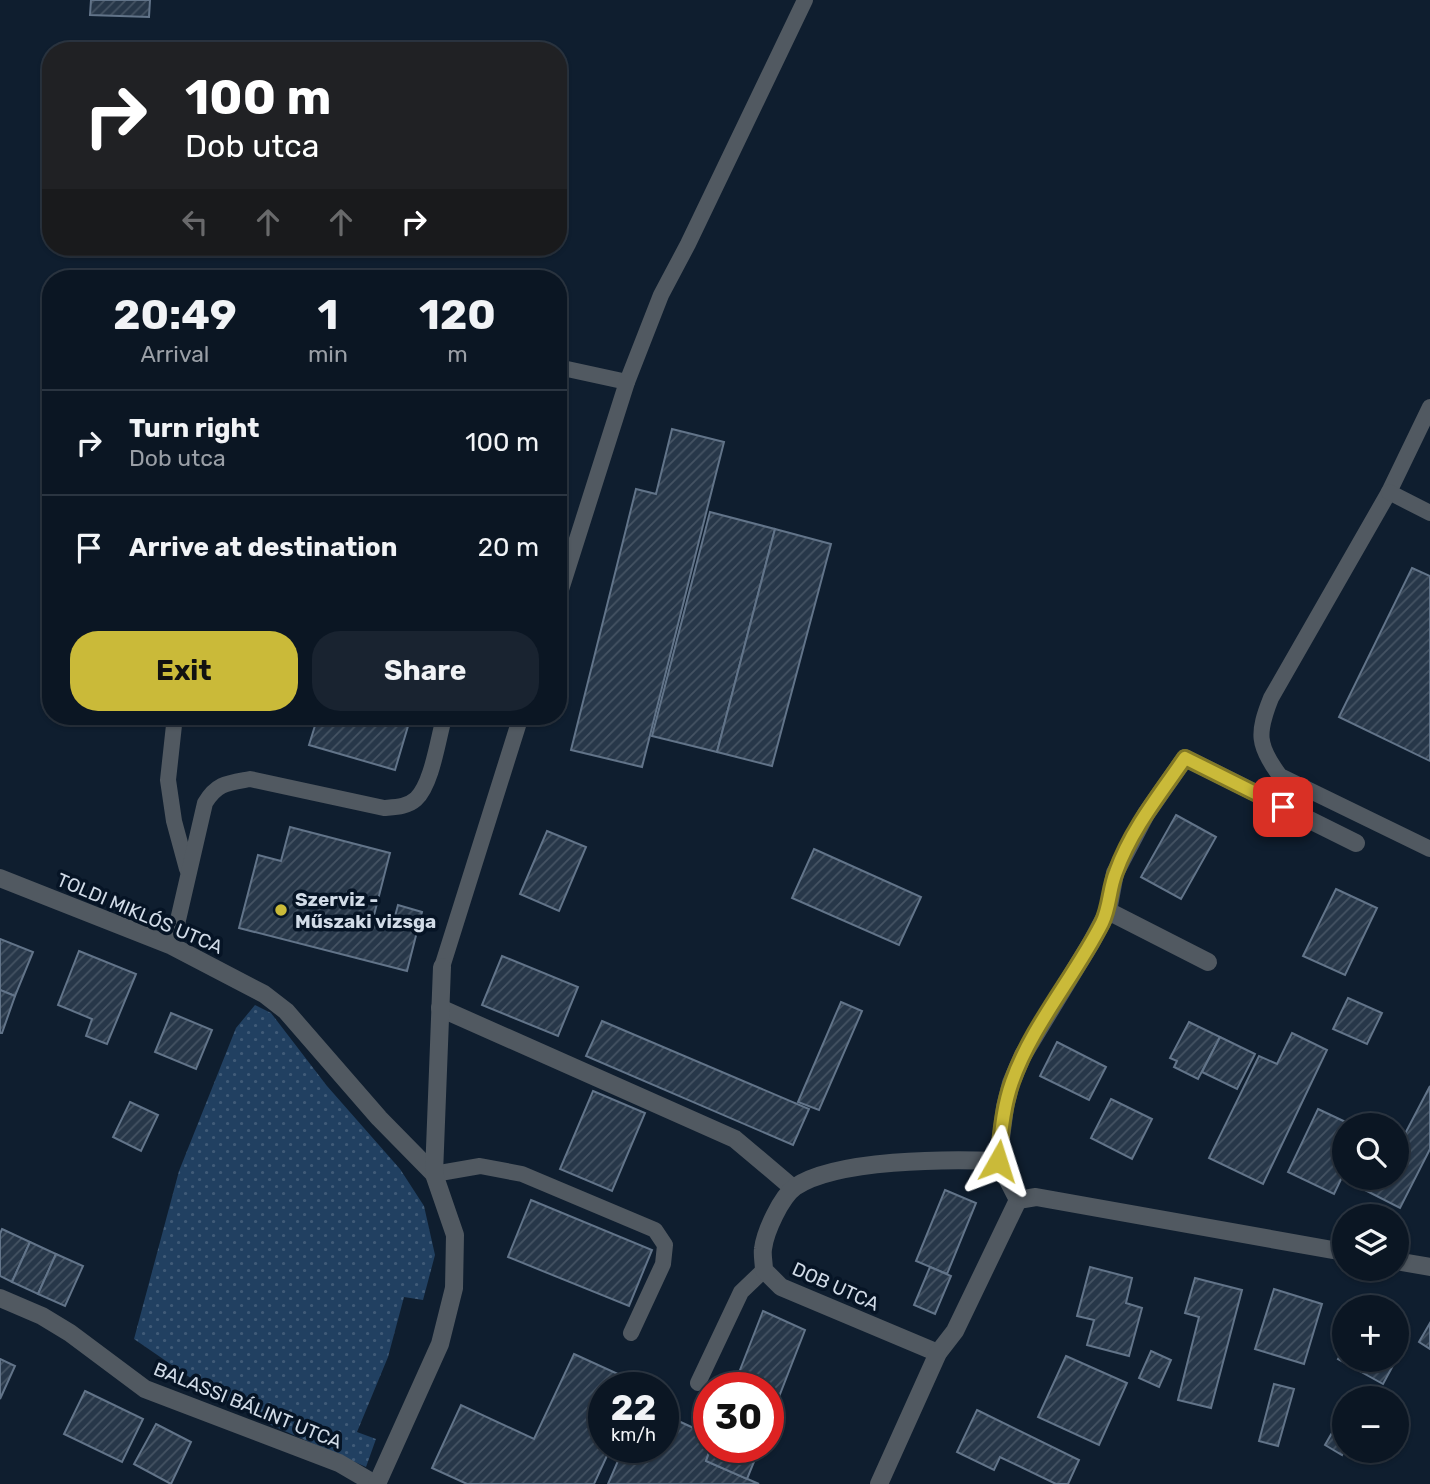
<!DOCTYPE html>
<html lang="en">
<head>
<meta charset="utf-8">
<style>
  body { margin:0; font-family:Rubik,sans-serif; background:#192330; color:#f1f3f6; height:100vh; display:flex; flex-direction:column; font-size:26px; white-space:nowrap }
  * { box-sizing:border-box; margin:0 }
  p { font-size:23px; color:#9a9fa6 }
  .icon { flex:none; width:38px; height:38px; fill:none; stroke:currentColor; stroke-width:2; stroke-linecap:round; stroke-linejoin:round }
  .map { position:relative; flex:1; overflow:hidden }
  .details { position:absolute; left:42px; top:270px; width:525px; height:455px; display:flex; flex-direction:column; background:#0b1623; border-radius:28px; box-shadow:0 2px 5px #0004,0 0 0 2px #2b3541 }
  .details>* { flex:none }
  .banner { position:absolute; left:42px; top:42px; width:525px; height:214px; border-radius:28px; box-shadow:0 2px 5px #0004,0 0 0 2px #2b3541; background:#202124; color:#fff; overflow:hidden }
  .tools { position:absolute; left:1332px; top:1113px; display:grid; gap:14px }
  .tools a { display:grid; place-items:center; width:77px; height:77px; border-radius:50%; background:#0b1623; box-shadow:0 2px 5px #0004,0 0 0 2px #2b3541; font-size:35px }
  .speed { position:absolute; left:588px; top:1372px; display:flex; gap:14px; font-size:35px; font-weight:700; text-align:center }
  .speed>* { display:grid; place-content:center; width:91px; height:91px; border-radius:50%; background:#0b1623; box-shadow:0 2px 5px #0004,0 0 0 2px #2b3541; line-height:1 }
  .speed small { font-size:18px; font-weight:400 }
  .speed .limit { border:10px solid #d22; background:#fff; color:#111 }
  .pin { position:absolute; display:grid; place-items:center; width:60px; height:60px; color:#fff; margin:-30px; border-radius:14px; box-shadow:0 4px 10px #0006 }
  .me { position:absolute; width:77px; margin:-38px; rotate:6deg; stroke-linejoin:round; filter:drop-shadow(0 0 5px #0008) }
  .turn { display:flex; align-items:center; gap:24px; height:147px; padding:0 28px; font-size:32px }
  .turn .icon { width:91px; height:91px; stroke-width:2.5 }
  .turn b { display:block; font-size:49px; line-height:60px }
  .lanes { display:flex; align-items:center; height:66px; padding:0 28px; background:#0003; justify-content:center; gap:35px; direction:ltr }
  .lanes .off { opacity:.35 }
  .eta { display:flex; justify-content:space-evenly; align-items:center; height:119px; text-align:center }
  .eta b { font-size:42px; font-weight:700; line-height:49px }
  .cta { display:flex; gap:14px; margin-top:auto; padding:14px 28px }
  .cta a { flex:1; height:80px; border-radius:28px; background:#caba39; color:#111; font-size:28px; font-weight:700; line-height:80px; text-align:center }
  .cta a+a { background:#192330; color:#f1f3f6 }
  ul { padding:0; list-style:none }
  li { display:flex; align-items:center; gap:21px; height:105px; padding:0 28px; border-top:2px solid #2b3541 }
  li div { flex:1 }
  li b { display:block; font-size:26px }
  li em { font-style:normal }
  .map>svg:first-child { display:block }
  .grass { fill:url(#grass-dots) }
  .building { fill:url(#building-hatch); stroke:#627489; stroke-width:2 }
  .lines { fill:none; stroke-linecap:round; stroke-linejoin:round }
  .service { stroke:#515961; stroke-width:16 }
  .minor { stroke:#515961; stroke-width:18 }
  .route-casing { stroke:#837925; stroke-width:18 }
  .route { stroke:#caba39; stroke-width:12 }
  .poi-dot { fill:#caba39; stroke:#061425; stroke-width:2.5 }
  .labels { text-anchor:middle; stroke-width:7; stroke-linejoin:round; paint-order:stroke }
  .poi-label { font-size:19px; font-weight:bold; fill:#d1dbe7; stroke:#061425; text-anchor:start }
  .street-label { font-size:19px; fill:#d1dbe7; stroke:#061425 }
</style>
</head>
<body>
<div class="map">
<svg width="1430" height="1484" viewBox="0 0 1430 1484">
  <defs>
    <pattern id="grass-dots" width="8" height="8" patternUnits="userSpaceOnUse" patternTransform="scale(1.75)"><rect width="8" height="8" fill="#214061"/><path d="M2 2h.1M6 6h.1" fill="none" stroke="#405b78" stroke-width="1.8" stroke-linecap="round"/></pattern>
    <pattern id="building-hatch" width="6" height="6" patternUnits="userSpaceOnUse" patternTransform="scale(1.75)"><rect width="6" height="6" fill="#273749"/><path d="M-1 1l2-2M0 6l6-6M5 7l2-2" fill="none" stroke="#455363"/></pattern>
  </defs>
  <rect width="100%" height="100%" fill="#0f1e2f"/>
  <polygon class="grass" points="255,1005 271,1013 327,1086 400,1169 424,1206 435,1255 423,1300 404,1297 388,1357 357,1432 376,1439 366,1467 262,1421 198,1383 134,1339 179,1171 236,1028"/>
  <g class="building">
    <polygon points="91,0 150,0 149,17 90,15"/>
    <polygon points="672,429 724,442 642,767 571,750 636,489 656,494"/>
    <polygon points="710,512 775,529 717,752 652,736"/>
    <polygon points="775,529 831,544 772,766 717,752"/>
    <polygon points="1412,568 1430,576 1430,761 1339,717"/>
    <polygon points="318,716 411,716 395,770 309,745"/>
    <polygon points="1176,815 1216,837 1181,899 1141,877"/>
    <polygon points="290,827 390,853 373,919 393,924 398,905 422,912 407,971 239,928 258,855 281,861"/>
    <polygon points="547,831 586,847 559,911 520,894"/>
    <polygon points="814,849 921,897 899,945 792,898"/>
    <polygon points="1336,889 1377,908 1345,975 1303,956"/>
    <polygon points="0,939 33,952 15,996 0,990"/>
    <polygon points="79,951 136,974 107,1044 86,1036 92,1019 58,1005"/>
    <polygon points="502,956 578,987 558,1036 482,1005"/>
    <polygon points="0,990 15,996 2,1033 0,1033"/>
    <polygon points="1348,998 1382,1013 1367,1044 1333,1029"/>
    <polygon points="841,1002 862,1011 819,1110 798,1102"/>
    <polygon points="171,1013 212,1030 196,1069 155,1052"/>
    <polygon points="602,1021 809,1109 793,1145 586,1056"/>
    <polygon points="1189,1022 1220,1037 1198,1079 1174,1067 1177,1061 1170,1058"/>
    <polygon points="1292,1033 1327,1050 1263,1184 1209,1158 1259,1056 1277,1064"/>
    <polygon points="1220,1037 1255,1054 1237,1089 1202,1072"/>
    <polygon points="1057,1042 1106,1067 1089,1100 1040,1076"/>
    <polygon points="1430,1086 1430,1149 1400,1208 1359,1187 1364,1178 1396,1178 1396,1151"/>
    <polygon points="593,1091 645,1113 612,1191 560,1169"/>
    <polygon points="1111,1099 1152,1119 1132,1159 1091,1138"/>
    <polygon points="130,1102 158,1115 141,1151 113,1137"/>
    <polygon points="1318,1109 1352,1125 1344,1125 1344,1173 1334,1194 1288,1172"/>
    <polygon points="945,1190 976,1203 947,1274 916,1261"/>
    <polygon points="531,1200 652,1250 629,1306 508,1257"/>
    <polygon points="2,1229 30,1242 12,1282 0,1276 0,1234"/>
    <polygon points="30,1242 56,1254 38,1294 12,1282"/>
    <polygon points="56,1254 83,1266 65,1306 38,1294"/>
    <polygon points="930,1267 951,1276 935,1314 914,1305"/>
    <polygon points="1090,1267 1132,1278 1126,1303 1142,1308 1129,1356 1087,1345 1094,1320 1077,1316"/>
    <polygon points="1195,1278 1242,1290 1211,1408 1178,1400 1199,1317 1185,1313"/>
    <polygon points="1274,1289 1322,1304 1304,1364 1255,1349"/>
    <polygon points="763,1311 805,1330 768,1425 768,1388 733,1388"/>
    <polygon points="1430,1323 1430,1349 1419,1342"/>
    <polygon points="1396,1331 1409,1337 1396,1359"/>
    <polygon points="1344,1348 1344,1360 1396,1360 1383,1384 1338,1359"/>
    <polygon points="1151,1351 1171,1360 1159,1387 1139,1378"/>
    <polygon points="574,1354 640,1384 639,1388 604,1388 604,1447 611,1447 594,1484 467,1484 432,1468 461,1405 534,1439"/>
    <polygon points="1066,1356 1127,1383 1099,1445 1038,1417"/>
    <polygon points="0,1359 15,1366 0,1399"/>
    <polygon points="1274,1384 1294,1389 1278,1446 1259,1441"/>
    <polygon points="85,1391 143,1419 122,1462 64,1434"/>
    <polygon points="977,1410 1079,1460 1068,1484 1056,1484 1000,1457 994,1470 957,1452"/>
    <polygon points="1344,1412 1344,1450 1342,1455 1325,1445"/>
    <polygon points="663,1414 709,1435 709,1447 711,1447 706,1461 759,1484 608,1484 624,1447 663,1447"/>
    <polygon points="156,1424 191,1442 171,1484 134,1464"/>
    <polygon points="711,1447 760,1447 747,1479 706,1461"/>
  </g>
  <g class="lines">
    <g class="service">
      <polyline points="558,367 627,382"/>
      <path d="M1430,407L1389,492L1271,698C1257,733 1257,745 1280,776L1430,849"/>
      <polyline points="1389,492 1430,513"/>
      <polyline points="558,599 627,382 661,295 688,244 805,0"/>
      <polyline points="175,716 168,780 174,821 187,869"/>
      <path d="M172,946L205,803C217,783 228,783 250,779L384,808C396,807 407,807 416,799C432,784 438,739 444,718"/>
      <polyline points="442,967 521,716"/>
      <polyline points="434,1174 480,1166 522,1174 655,1230 665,1245 663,1264 631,1333"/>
      <polyline points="698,1383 741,1292 764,1270"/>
    </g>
    <g class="minor">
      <polyline points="0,878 172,946 264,994 286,1011 379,1118 434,1174"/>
      <polyline points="1108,911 1208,962"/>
      <polyline points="440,1008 735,1139 793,1188"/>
      <polyline points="1018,1200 998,1161 1005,1107 1011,1083 1023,1055 1091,943 1108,911 1115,873 1146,814 1185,758 1356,843"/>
      <polyline points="1396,1261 1430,1267"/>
      <polyline points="0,1298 42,1316 70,1333 145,1389 339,1463 375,1484"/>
      <path d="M938,1353L781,1287L764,1270C764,1264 762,1255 763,1249C765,1232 781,1197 795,1187C836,1159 948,1159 998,1161"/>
      <polyline points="377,1484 440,1344 454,1288 455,1235 434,1174 442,967"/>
      <polyline points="879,1484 938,1353 955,1331 1018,1200 1036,1197 1344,1252"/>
    </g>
  </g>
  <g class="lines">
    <defs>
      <path id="route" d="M998,1161C1001,1135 1003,1107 1012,1082C1031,1027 1075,976 1102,923C1110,907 1109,889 1116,872C1131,830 1160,794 1185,758L1283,807"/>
    </defs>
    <use href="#route" class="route-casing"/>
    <use href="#route" class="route"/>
  </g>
  <circle class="poi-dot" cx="281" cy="910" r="7"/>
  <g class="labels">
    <g class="poi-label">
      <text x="295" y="906">Szerviz -<tspan x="295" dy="22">Műszaki vizsga</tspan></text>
    </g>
    <g class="street-label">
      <text transform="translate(140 913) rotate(23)" y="7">TOLDI MIKLÓS UTCA</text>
      <text transform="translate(836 1286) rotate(24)" y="7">DOB UTCA</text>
      <text transform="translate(248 1405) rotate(22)" y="7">BALASSI BÁLINT UTCA</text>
    </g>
  </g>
</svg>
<div class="tools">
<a><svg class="icon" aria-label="search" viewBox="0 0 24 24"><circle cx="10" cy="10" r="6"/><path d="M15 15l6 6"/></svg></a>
<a><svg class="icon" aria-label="layers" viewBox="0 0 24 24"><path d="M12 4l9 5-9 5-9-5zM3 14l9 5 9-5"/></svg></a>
<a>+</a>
<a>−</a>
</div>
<div class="speed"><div>22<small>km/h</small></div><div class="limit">30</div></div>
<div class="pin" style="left:1283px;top:807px;background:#d93025"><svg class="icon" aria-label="arrive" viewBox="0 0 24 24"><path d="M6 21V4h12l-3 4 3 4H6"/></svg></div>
<svg class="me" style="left:998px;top:1161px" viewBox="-20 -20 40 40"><path d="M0-17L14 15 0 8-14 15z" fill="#caba39" stroke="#fff" stroke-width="4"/></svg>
<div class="banner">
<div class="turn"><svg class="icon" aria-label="right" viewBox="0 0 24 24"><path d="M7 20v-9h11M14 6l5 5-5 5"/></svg><div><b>100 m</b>Dob utca</div></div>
<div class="lanes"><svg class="icon off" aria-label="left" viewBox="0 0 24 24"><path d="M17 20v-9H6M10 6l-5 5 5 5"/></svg><svg class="icon off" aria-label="ahead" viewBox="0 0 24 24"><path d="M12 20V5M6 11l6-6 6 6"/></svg><svg class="icon off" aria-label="ahead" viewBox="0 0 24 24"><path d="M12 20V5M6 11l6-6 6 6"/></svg><svg class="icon" aria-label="right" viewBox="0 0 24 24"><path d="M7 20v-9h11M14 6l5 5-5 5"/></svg></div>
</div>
<section class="details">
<div class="eta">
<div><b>20:49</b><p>Arrival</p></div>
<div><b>1</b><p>min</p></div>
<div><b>120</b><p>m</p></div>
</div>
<ul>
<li><svg class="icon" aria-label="right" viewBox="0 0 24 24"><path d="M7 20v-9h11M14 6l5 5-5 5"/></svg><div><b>Turn right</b><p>Dob utca</p></div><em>100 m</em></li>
<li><svg class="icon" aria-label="arrive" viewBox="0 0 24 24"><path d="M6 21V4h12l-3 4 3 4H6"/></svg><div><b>Arrive at destination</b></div><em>20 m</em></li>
</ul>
<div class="cta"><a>Exit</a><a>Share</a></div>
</section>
</div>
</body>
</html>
